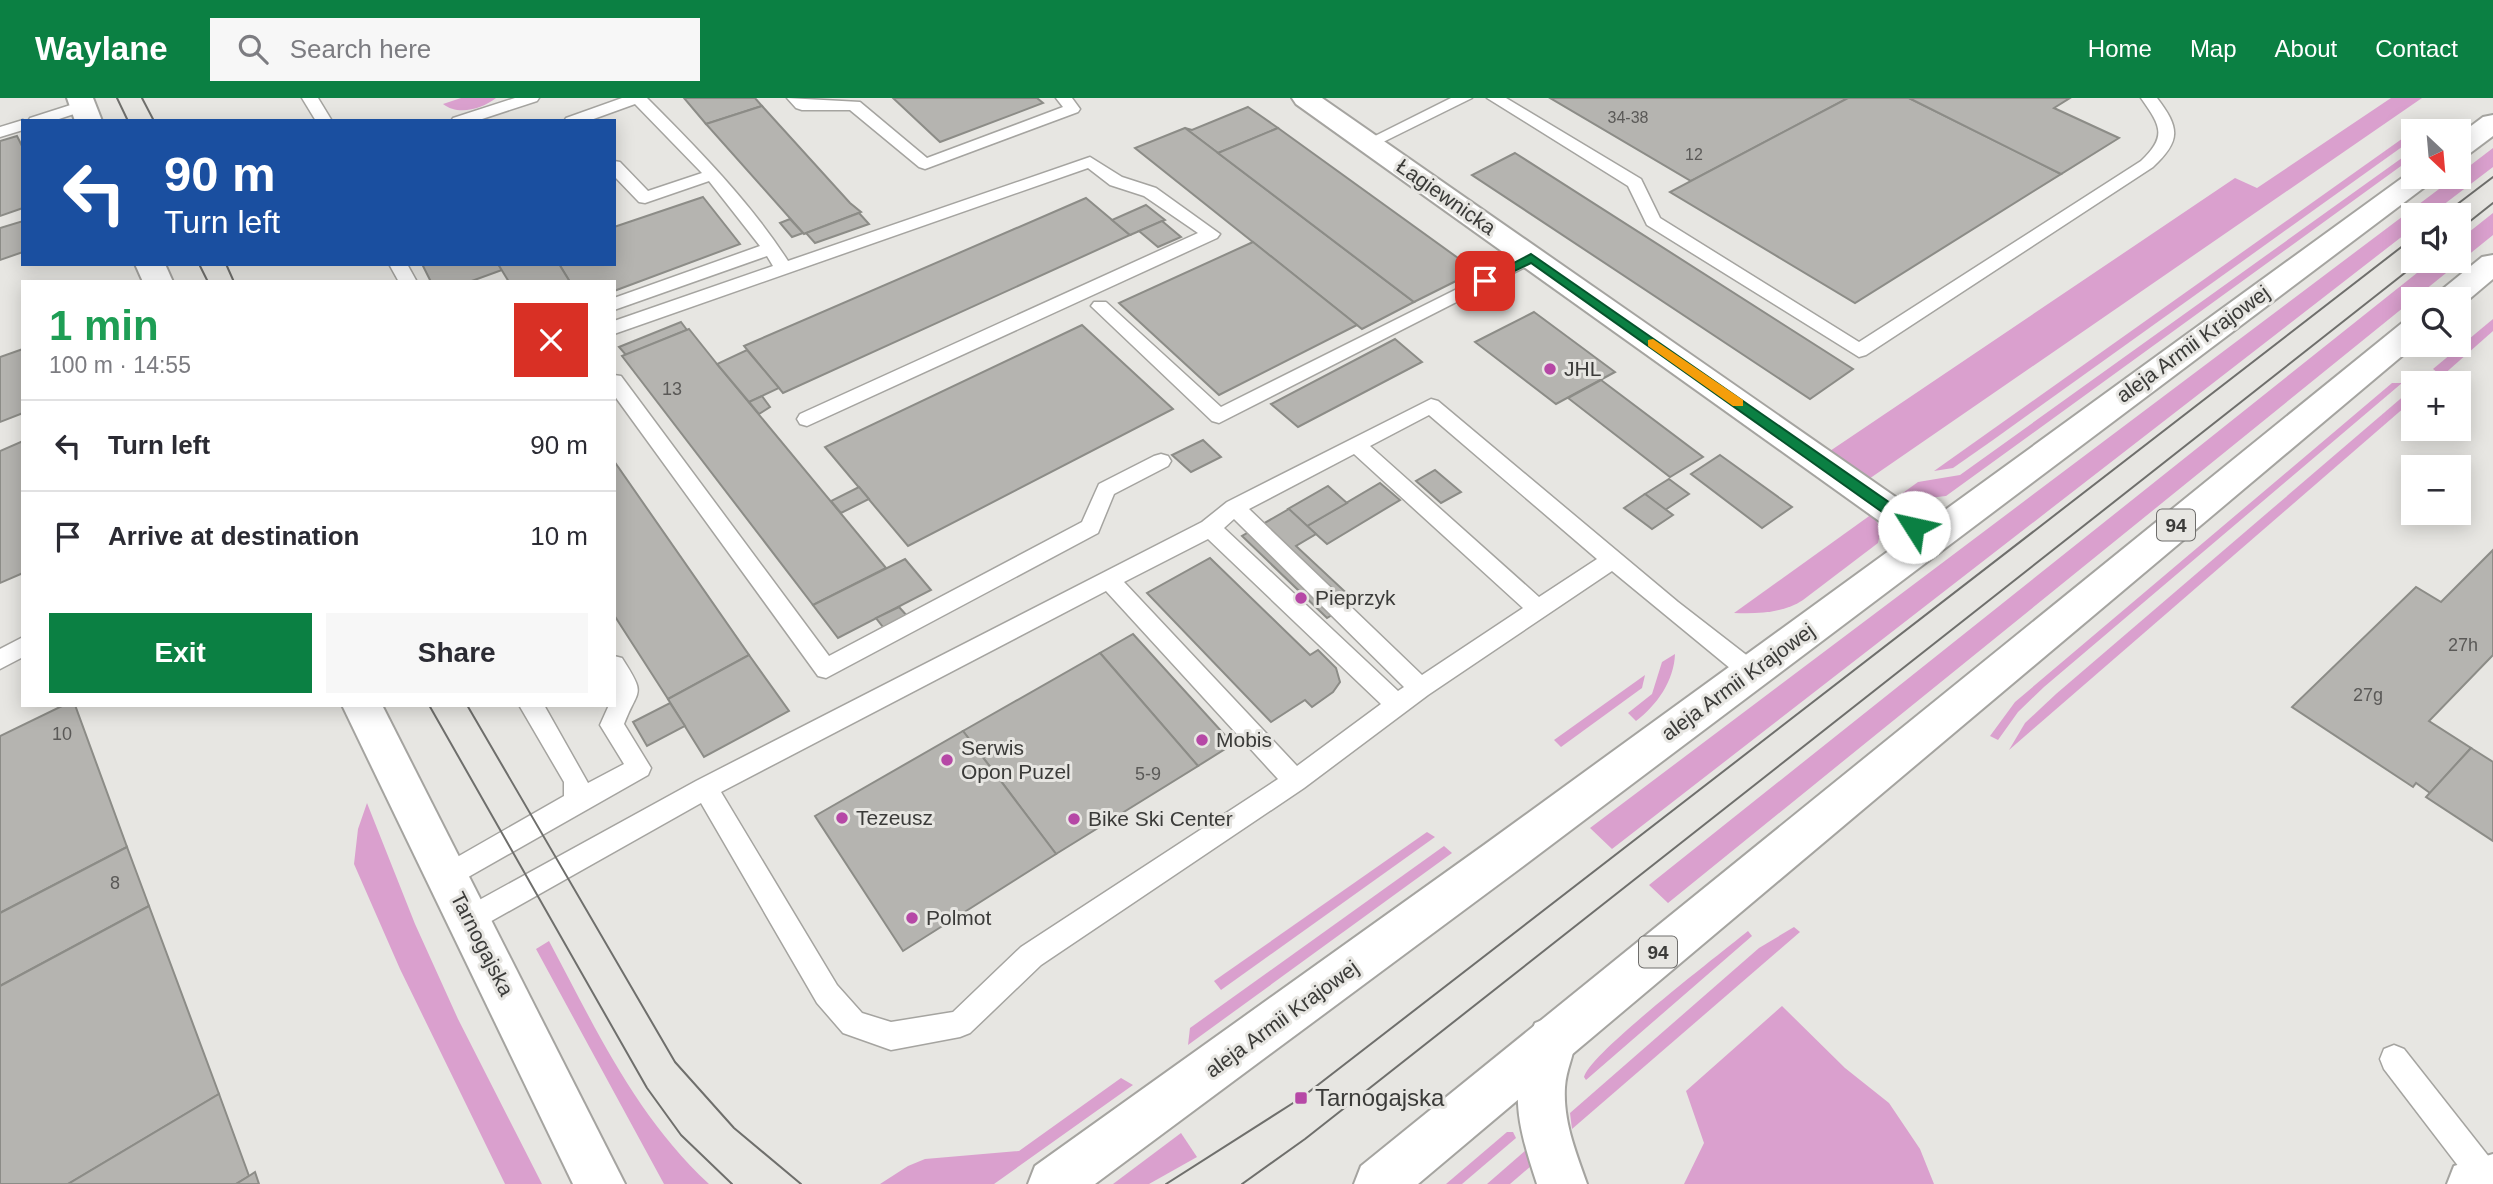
<!DOCTYPE html>
<html lang="en">
<head>
<meta charset="utf-8">
<style>
  body { margin:0; font-family:Arial,sans-serif; background:#f7f7f7; color:#2b2b33; height:100vh; display:flex; flex-direction:column; font-size:26px; white-space:nowrap }
  * { box-sizing:border-box; margin:0 }
  p { font-size:23px; color:#7c7c81 }
  .icon { flex:none; width:38px; height:38px; fill:none; stroke:currentColor; stroke-width:2; stroke-linecap:round; stroke-linejoin:round }
  .map { position:relative; flex:1; overflow:hidden }
  .drawer { position:absolute; left:21px; top:182px; width:595px; height:427px; display:flex; flex-direction:column; background:#fff; border-radius:0px; box-shadow:0 4px 18px #0003 }
  .drawer>* { flex:none }
  .hud { position:absolute; left:21px; top:21px; width:595px; height:147px; border-radius:0px; box-shadow:0 4px 18px #0003; background:#1a4fa0; color:#fff; overflow:hidden }
  .needle { width:46px; rotate:154deg }
  .tools { position:absolute; left:2401px; top:21px; display:grid; gap:14px }
  .tools a { display:grid; place-items:center; width:70px; height:70px; border-radius:0px; background:#fff; box-shadow:0 4px 18px #0003; font-size:35px }
  .pin { position:absolute; display:grid; place-items:center; width:60px; height:60px; color:#fff; margin:-30px; border-radius:14px; box-shadow:0 4px 10px #0006 }
  .me { position:absolute; width:77px; margin:-38px; rotate:305deg; stroke-linejoin:round; filter:drop-shadow(0 0 5px #0008) }
  .turn { display:flex; align-items:center; gap:24px; height:147px; padding:0 28px; font-size:32px }
  .turn .icon { width:91px; height:91px; stroke-width:2.5 }
  .turn b { display:block; font-size:49px; line-height:60px }
  .round { display:grid; place-items:center; flex:none; width:74px; height:74px; border-radius:0px; background:#f7f7f7 }
  .overview { display:flex; align-items:center; justify-content:space-between; height:119px; padding:0 28px }
  h1 { font-size:42px; font-weight:800; line-height:52px; color:#1e9e55 }
  .primary-button { display:flex; gap:14px; margin-top:auto; padding:14px 28px }
  .primary-button a { flex:1; height:80px; border-radius:0px; background:#0b8043; color:#fff; font-size:28px; font-weight:800; line-height:80px; text-align:center }
  .primary-button a+a { background:#f7f7f7; color:#2b2b33 }
  ul { padding:0; list-style:none }
  li { display:flex; align-items:center; gap:21px; height:91px; padding:0 28px; border-top:2px solid #e1e1e2 }
  li div { flex:1 }
  li b { display:block; font-size:26px }
  li em { font-style:normal }
  header { display:flex; align-items:center; gap:42px; box-sizing:border-box; height:98px; padding:0 35px; background:#0b8043; color:#fff }
  header strong { font-size:33px }
  nav { display:flex; gap:38px; margin-inline-start:auto; font-size:24px }
  .search { width:490px; height:63px; background:#f7f7f7; display:flex; align-items:center; gap:18px; box-sizing:border-box; padding:0 24px; border-radius:0px; color:#7c7c81; font-size:26px }
  .map>svg:first-child { display:block }
  .green { fill:#daa0ce }
  .building { fill:#b5b4b0; stroke:#8c8c87; stroke-width:2 }
  .lines { fill:none; stroke-linecap:round; stroke-linejoin:round }
  .service-casing { stroke:#a5a4a0; stroke-width:3 }
  .minor-casing { stroke:#a5a4a0; stroke-width:4 }
  .tertiary-casing { stroke:#a5a4a0; stroke-width:4 }
  .primary-casing { stroke:#a5a4a0; stroke-width:4 }
  .service { fill:#fff; fill-rule:evenodd }
  .minor { fill:#fff; fill-rule:evenodd }
  .tertiary { fill:#fff; fill-rule:evenodd }
  .primary { fill:#fff; fill-rule:evenodd }
  .tram { stroke:#6f6f6c; stroke-width:2 }
  .route { fill:#0b8043; stroke:#07532c; stroke-width:2 }
  .slow { fill:#f59e0b }
  .poi-dot { fill:#b648a6; stroke:#e7e6e2; stroke-width:2.5 }
  .labels { text-anchor:middle; stroke-width:6; stroke-linejoin:round; paint-order:stroke }
  .far-number-label { font-size:16px; fill:#5a5957 }
  .number-label { font-size:18px; fill:#5a5957 }
  .shield { fill:#e7e6e2; stroke:#6f6e6c; stroke-width:2 }
  .shield-label { font-size:19px; font-weight:bold; fill:#3b3b39 }
  .street-label { font-size:21px; fill:#3b3b39; stroke:#e7e6e2 }
  .poi-label { font-size:21px; fill:#3b3b39; stroke:#e7e6e2; text-anchor:start }
  .near-poi-label { font-size:24px; fill:#3b3b39; stroke:#e7e6e2; text-anchor:start }
</style>
</head>
<body>
<header>
<strong>Waylane</strong>
<div class="search"><svg class="icon" aria-label="search" viewBox="0 0 24 24"><circle cx="10" cy="10" r="6"/><path d="M15 15l6 6"/></svg>Search here</div>
<nav><a>Home</a><a>Map</a><a>About</a><a>Contact</a></nav>
</header>
<div class="map">
<svg width="2493" height="1086" viewBox="0 0 2493 1086">
  <rect width="100%" height="100%" fill="#e7e6e2"/>
  <g class="green">
    <path d="M461,0H496C482,11 458,18 443,6Z"/>
    <polygon points="2391,0 2422,0 1866,383 1827,355 2235,80 2257,90"/>
    <polygon points="2413,33 2413,41 1993,342 1953,370 1934,373"/>
    <polygon points="2493,50 2493,69 2430,117 2413,117 2413,130 1612,751 1590,730 2455,79 2459,79 2459,76"/>
    <polygon points="2413,52 2413,59 2401,68 1946,398 1920,401 1900,397 1918,384 1960,377"/>
    <polygon points="2493,115 2493,137 1668,805 1649,787 2432,163 2459,163 2459,142"/>
    <polygon points="2493,221 2493,233 2442,278 2433,271"/>
    <polygon points="2392,285 2402,285 2044,589 2018,614 1998,642 1990,638 2015,604"/>
    <polygon points="2413,290 2413,302 2009,652 2025,625 2056,596"/>
    <path d="M1872,416L1881,431L1878,445L1803,502C1784,515 1757,516 1734,515Z"/>
    <path d="M1675,556C1674,583 1657,607 1636,623L1628,615L1652,596L1662,564Z"/>
    <polygon points="1645,577 1642,590 1561,649 1554,642"/>
    <polygon points="367,705 415,826 458,921 542,1086 505,1086 400,871 354,766 358,731"/>
    <polygon points="1427,734 1435,739 1221,892 1214,883"/>
    <polygon points="1444,748 1452,755 1188,947 1190,930"/>
    <polygon points="1794,829 1800,834 1572,1031 1570,1015 1759,850"/>
    <path d="M1748,833L1752,838L1586,982L1584,979C1590,955 1720,856 1748,833Z"/>
    <path d="M549,843C596,931 635,1017 709,1086H664L536,851Z"/>
    <polygon points="1782,908 1845,970 1889,1005 1920,1051 1934,1086 1684,1086 1704,1045 1686,993"/>
    <polygon points="1121,980 1133,987 994,1086 880,1086 908,1068 925,1061 1019,1053"/>
    <polygon points="1507,1034 1513,1034 1516,1040 1462,1086 1446,1086"/>
    <polygon points="1181,1035 1197,1059 1149,1086 1113,1086"/>
    <polygon points="1526,1052 1531,1068 1510,1086 1487,1086"/>
  </g>
  <g class="building">
    <polygon points="684,0 755,0 762,8 706,26"/>
    <polygon points="893,0 1037,0 1043,5 940,44"/>
    <polygon points="1550,0 1848,0 1691,83"/>
    <polygon points="1848,0 1909,0 2061,76 1855,205 1670,94"/>
    <polygon points="1909,0 2070,0 2054,10 2119,40 2061,76"/>
    <polygon points="762,8 850,105 861,114 804,136 706,26"/>
    <polygon points="1248,9 1278,30 1218,55 1185,30 1192,32"/>
    <polygon points="1185,30 1218,55 1414,204 1362,231 1135,50"/>
    <polygon points="1278,30 1476,173 1414,204 1218,55"/>
    <polygon points="17,38 23,50 23,110 0,118 0,43"/>
    <polygon points="1515,55 1853,271 1810,301 1472,77"/>
    <polygon points="703,99 740,146 614,193 614,184 570,184 559,166 614,166 614,129"/>
    <polygon points="1086,100 1130,137 783,295 744,248"/>
    <polygon points="1146,107 1165,122 1130,137 1112,122"/>
    <polygon points="859,115 869,126 815,145 806,135"/>
    <polygon points="790,121 803,135 792,139 780,125"/>
    <polygon points="23,123 23,154 0,162 0,130"/>
    <polygon points="1162,123 1181,139 1158,149 1139,133"/>
    <polygon points="1253,144 1357,227 1219,297 1119,205"/>
    <polygon points="422,166 498,166 502,172 469,184 431,184"/>
    <polygon points="498,166 559,166 570,184 509,184"/>
    <polygon points="1534,214 1615,274 1556,306 1475,244"/>
    <polygon points="681,224 687,232 626,257 619,249"/>
    <polygon points="1082,227 1173,311 908,448 825,349"/>
    <polygon points="689,231 717,266 886,470 813,507 622,258"/>
    <polygon points="1395,241 1422,264 1298,329 1271,306"/>
    <polygon points="23,251 23,315 0,324 0,259"/>
    <polygon points="747,252 779,290 749,304 717,266"/>
    <polygon points="1601,282 1703,359 1670,379 1568,300"/>
    <polygon points="762,298 770,309 759,316 749,304"/>
    <polygon points="1203,342 1221,359 1191,374 1172,357"/>
    <polygon points="23,343 23,475 0,485 0,353"/>
    <polygon points="1720,357 1792,409 1762,430 1691,376"/>
    <polygon points="614,363 749,557 668,601 614,517"/>
    <polygon points="1435,372 1461,394 1441,405 1416,383"/>
    <polygon points="1669,381 1689,396 1665,412 1645,396"/>
    <polygon points="1380,385 1400,402 1327,446 1307,428"/>
    <polygon points="1328,388 1347,405 1307,428 1288,411"/>
    <polygon points="859,389 869,401 841,415 831,403"/>
    <polygon points="1645,396 1673,417 1652,431 1624,410"/>
    <polygon points="1289,411 1316,436 1296,448 1355,503 1327,520 1242,438"/>
    <polygon points="2493,452 2493,557 2429,623 2471,650 2430,695 2416,685 2413,689 2292,609 2416,489 2441,504"/>
    <polygon points="1210,460 1310,557 1318,552 1336,570 1340,584 1333,594 1312,609 1305,602 1271,624 1147,495"/>
    <polygon points="905,461 931,492 838,540 813,507"/>
    <polygon points="899,509 909,520 886,533 876,520"/>
    <polygon points="1133,536 1233,646 1198,668 1100,555"/>
    <polygon points="1100,555 1198,668 1056,756 963,633"/>
    <polygon points="749,557 789,613 704,659 668,601"/>
    <polygon points="670,605 685,628 647,648 633,624"/>
    <polygon points="64,607 75,607 127,749 0,815 0,638"/>
    <polygon points="963,633 1056,756 903,853 815,718"/>
    <polygon points="2471,650 2493,664 2493,743 2426,699"/>
    <polygon points="127,749 149,808 0,888 0,815"/>
    <polygon points="149,808 219,996 68,1086 0,1086 0,888"/>
    <polygon points="219,996 249,1078 236,1086 68,1086"/>
    <polygon points="255,1074 259,1086 236,1086 249,1078"/>
  </g>
  <g class="lines">
    <defs>
      <g id="service">
        <polygon points="302,0 318,0 332,23 316,23"/>
        <polygon points="515,0 539,0 537,3 476,23 451,23 453,20"/>
        <path d="M622,0H647C698,51 750,104 788,163L1090,59L1122,79L1156,90L1220,136L1217,140L807,328L800,326L797,321L800,316L1198,135L1144,98L1110,87L1088,70L614,236V223L773,168L767,158L614,212V200L760,148L709,83L645,105L639,104L614,78V63L620,64L648,93L702,75L635,6L588,23H564L566,20Z"/>
        <polygon points="787,0 860,4 927,60 1063,9 1056,0 1072,0 1080,11 1078,14 925,71 919,69 850,12 802,12 796,10"/>
        <polygon points="1451,0 1472,0 1375,48 1369,50 1361,45"/>
        <path d="M1487,0H1506L1641,81L1660,120L1859,244L2141,63C2168,38 2160,27 2141,0H2157C2180,30 2181,43 2153,69L1866,257L1859,259L1647,127L1628,88Z"/>
        <polygon points="83,3 91,8 89,11 53,23 28,23 30,20"/>
        <polygon points="23,22 25,23 23,23 23,32 0,39 0,29"/>
        <polygon points="1531,154 1537,155 1540,159 1537,163 1219,325 1212,323 1091,208 1094,204 1106,204 1221,309"/>
        <polygon points="389,166 407,166 417,184 399,184"/>
        <polygon points="614,277 621,278 829,558 1082,424 1099,386 1154,358 1161,356 1168,358 1171,363 1168,368 1114,396 1098,435 826,580 818,578 614,297"/>
        <path d="M1431,301L1438,303L1678,504L1758,566L1762,573L1758,580L1750,582L1742,580L1612,473L1428,597L1304,690L1041,867L970,935L960,939L891,952L843,935L817,905L701,705L479,830L470,833L461,830L457,821L461,812L696,683L1202,424L1227,404ZM1429,317L1597,461L1539,499L1370,348ZM1354,356L1523,510L1422,577L1249,411ZM1234,421L1404,589L1398,593L1224,430ZM1208,441L1381,606L1297,668L1124,484ZM1106,493L1278,681L1021,849L953,914L891,924L862,915L837,887L721,694Z"/>
        <polygon points="23,539 23,559 0,571 0,551"/>
        <path d="M614,558L622,560C647,599 638,589 624,626L651,670L648,677L456,786L447,790L438,786L434,778L438,770L564,698V684L519,607H544L588,685L624,666L600,627L609,607H614Z"/>
        <polygon points="2394,947 2404,951 2493,1064 2493,1086 2472,1086 2384,971 2380,961 2384,951"/>
      </g>
      <g id="minor">
        <polygon points="1292,0 1322,0 1943,432 1948,441 1943,450 1930,454 1917,450 1296,6"/>
        <path d="M1552,918L1569,925C1581,954 1567,961 1565,989C1563,1024 1576,1054 1587,1086H1537C1516,1022 1508,990 1535,925Z"/>
        <polygon points="2493,1056 2493,1086 2447,1086 2454,1068"/>
      </g>
      <g id="tertiary">
        <polygon points="67,0 93,0 102,23 75,23"/>
        <polygon points="135,166 165,166 173,184 143,184"/>
        <polygon points="342,607 382,607 625,1086 573,1086"/>
      </g>
      <g id="primary">
        <polygon points="2493,17 2493,38 2469,56 2459,58 2459,37 2483,19"/>
        <polygon points="2413,72 2413,79 2434,79 2430,85 1514,775 1095,1086 1028,1086 1035,1068 1484,747"/>
        <polygon points="2493,157 2493,181 2461,208 2459,208 2459,201 2435,201 2439,194 2482,159"/>
        <polygon points="2413,222 2415,247 1418,1086 1354,1086 1361,1068 2402,225"/>
      </g>
    </defs>
    <use href="#service" class="service-casing"/>
    <use href="#minor" class="minor-casing"/>
    <use href="#tertiary" class="tertiary-casing"/>
    <use href="#primary" class="primary-casing"/>
    <use href="#service" class="service"/>
    <use href="#minor" class="minor"/>
    <use href="#tertiary" class="tertiary"/>
    <use href="#primary" class="primary"/>
    <g class="tram">
      <polyline points="117,0 128,23"/>
      <polyline points="142,0 154,23"/>
      <polyline points="2443,117 2493,79"/>
      <polyline points="2459,132 2493,105"/>
      <polyline points="199,166 208,184"/>
      <polyline points="226,166 234,184"/>
      <polyline points="429,607 647,990 681,1037 732,1086"/>
      <polyline points="467,607 675,964 734,1030 801,1086"/>
      <polyline points="1166,1086 1301,1000 2413,140"/>
      <polyline points="1242,1086 1305,1041 2420,163"/>
    </g>
  </g>
  <polygon class="route" points="1531,156 1919,425 1921,429 1919,433 1909,433 1531,165 1490,185 1481,185 1479,183"/>
  <polygon class="slow" points="1653,241 1743,302 1743,308 1733,308 1648,248 1648,242"/>
  <g class="poi-dot">
    <circle cx="1550" cy="271" r="7"/>
    <circle cx="1301" cy="500" r="7"/>
    <circle cx="1202" cy="642" r="7"/>
    <circle cx="947" cy="662" r="7"/>
    <circle cx="842" cy="720" r="7"/>
    <circle cx="1074" cy="721" r="7"/>
    <circle cx="912" cy="820" r="7"/>
    <rect x="1294" y="993" width="14" height="14" rx="3.5"/>
  </g>
  <g class="labels">
    <g class="far-number-label">
      <text x="1628" y="25">34-38</text>
      <text x="1694" y="62">12</text>
    </g>
    <g class="number-label">
      <text x="672" y="297">13</text>
      <text x="2463" y="553">27h</text>
      <text x="2368" y="603">27g</text>
      <text x="62" y="642">10</text>
      <text x="1148" y="682">5-9</text>
      <text x="115" y="791">8</text>
    </g>
    <g class="shield">
      <rect x="2157" y="411.5" width="38" height="31" rx="5"/>
      <rect x="1639" y="838.5" width="38" height="31" rx="5"/>
    </g>
    <g class="shield-label">
      <text x="2176" y="434">94</text>
      <text x="1658" y="861">94</text>
    </g>
    <g class="street-label">
      <text transform="translate(1446 99) rotate(35)" y="7">Łagiewnicka</text>
      <text transform="translate(2193 246) rotate(-36)" y="7">aleja Armii Krajowej</text>
      <text transform="translate(1738 584) rotate(-36)" y="7">aleja Armii Krajowej</text>
      <text transform="translate(482 846) rotate(63)" y="7">Tarnogajska</text>
      <text transform="translate(1282 921) rotate(-36)" y="7">aleja Armii Krajowej</text>
    </g>
    <g class="poi-label">
      <text x="1564" y="278">JHL</text>
      <text x="1315" y="507">Pieprzyk</text>
      <text x="1216" y="649">Mobis</text>
      <text x="961" y="657">Serwis<tspan x="961" dy="24">Opon Puzel</tspan></text>
      <text x="856" y="727">Tezeusz</text>
      <text x="1088" y="728">Bike Ski Center</text>
      <text x="926" y="827">Polmot</text>
    </g>
    <g class="near-poi-label">
      <text x="1315" y="1008">Tarnogajska</text>
    </g>
  </g>
</svg>
<div class="tools">
<a><svg class="needle" viewBox="-14 -14 28 28"><path d="M0-13l5 13h-10z" fill="#e53935"/><path d="M0 13l5-13h-10z" fill="#7c7c81"/></svg></a>
<a><svg class="icon" aria-label="sound" viewBox="0 0 24 24"><path d="M4 9h4l5-4v14l-5-4H4zM17 9q2 3 0 6"/></svg></a>
<a><svg class="icon" aria-label="search" viewBox="0 0 24 24"><circle cx="10" cy="10" r="6"/><path d="M15 15l6 6"/></svg></a>
<a>+</a>
<a>−</a>
</div>
<div class="pin" style="left:1485px;top:183px;background:#d93025"><svg class="icon" aria-label="arrive" viewBox="0 0 24 24"><path d="M6 21V4h12l-3 4 3 4H6"/></svg></div>
<svg class="me" style="left:1914px;top:429px" viewBox="-20 -20 40 40"><circle r="19" fill="#fff"/><path d="M0-13L10 11 0 6-10 11z" fill="#0b8043"/></svg>
<div class="hud">
<div class="turn"><svg class="icon" aria-label="left" viewBox="0 0 24 24"><path d="M17 20v-9H6M10 6l-5 5 5 5"/></svg><div><b>90 m</b>Turn left</div></div>
</div>
<section class="drawer">
<div class="overview"><div><h1>1 min</h1><p>100 m · 14:55</p></div><a class="round" style="background:#d93025;color:#fff"><svg class="icon" aria-label="close" viewBox="0 0 24 24"><path d="M6 6l12 12M18 6L6 18"/></svg></a></div>
<ul>
<li><svg class="icon" aria-label="left" viewBox="0 0 24 24"><path d="M17 20v-9H6M10 6l-5 5 5 5"/></svg><div><b>Turn left</b></div><em>90 m</em></li>
<li><svg class="icon" aria-label="arrive" viewBox="0 0 24 24"><path d="M6 21V4h12l-3 4 3 4H6"/></svg><div><b>Arrive at destination</b></div><em>10 m</em></li>
</ul>
<div class="primary-button"><a>Exit</a><a>Share</a></div>
</section>
</div>
</body>
</html>
